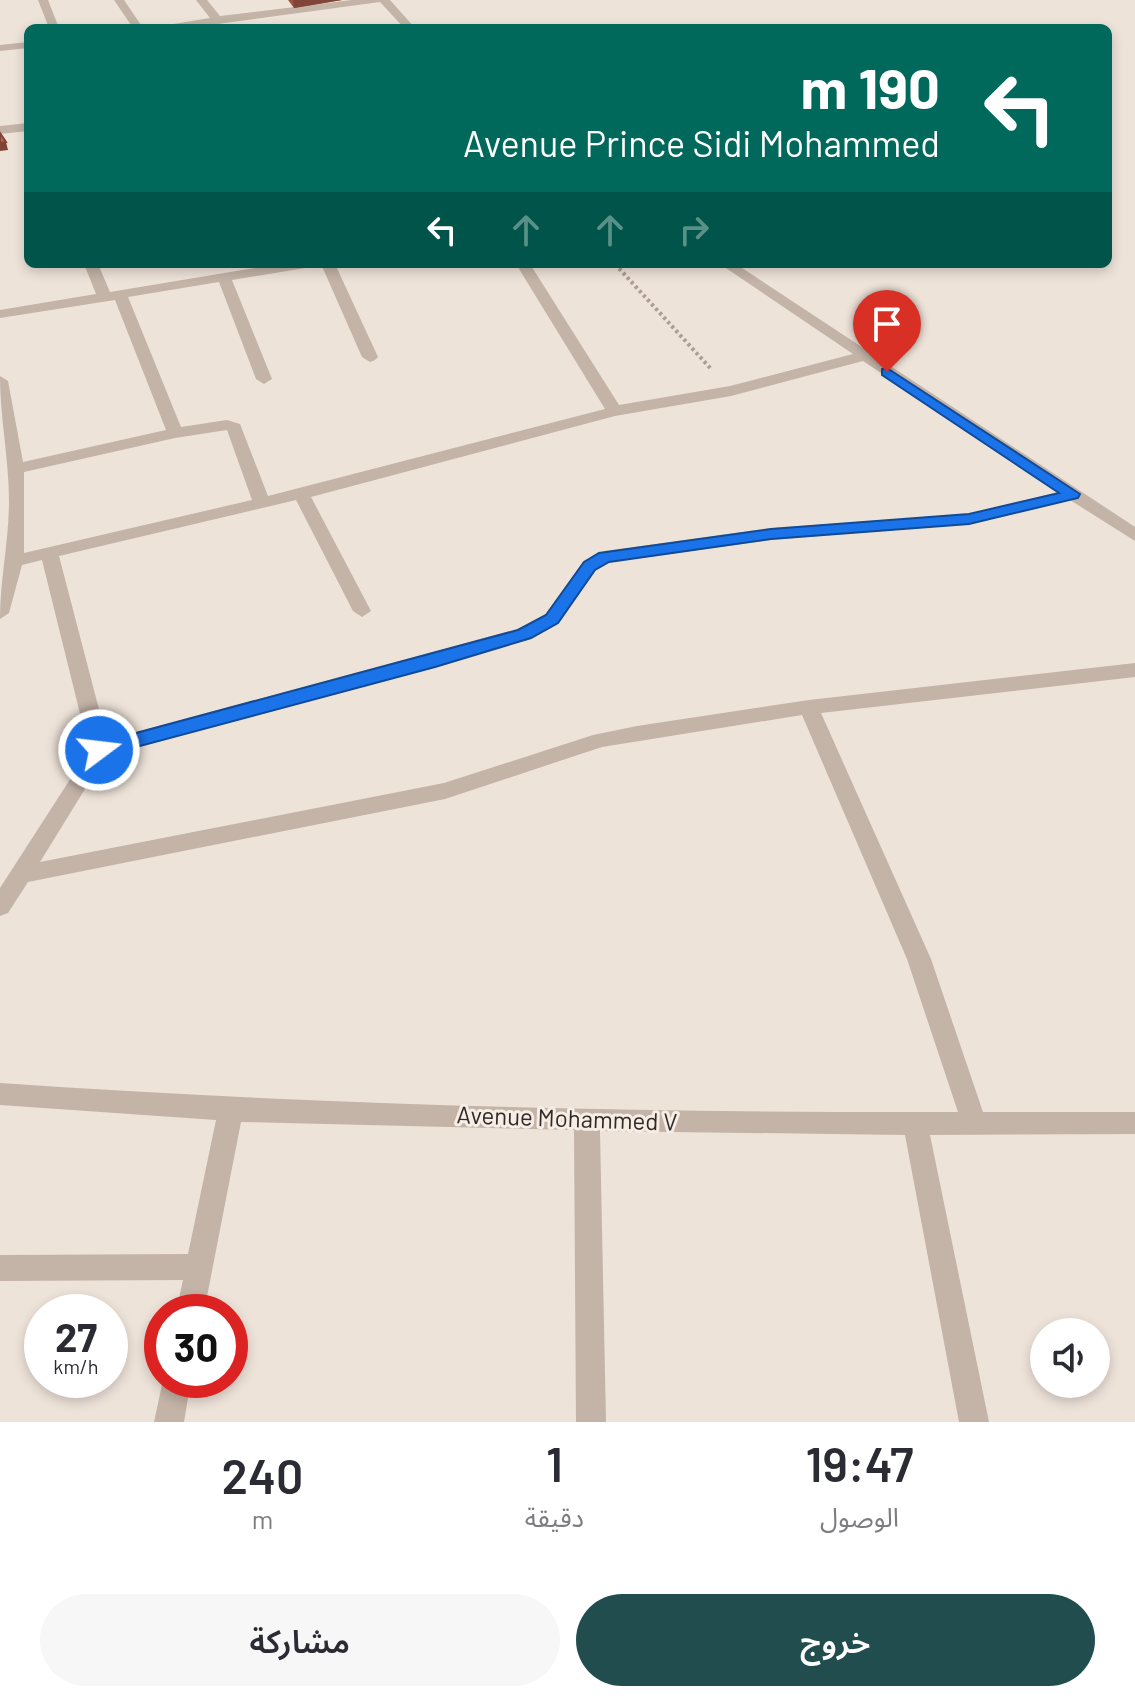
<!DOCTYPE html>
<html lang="ar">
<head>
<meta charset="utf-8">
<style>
  body { margin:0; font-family:Barlow,"Noto Sans Arabic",sans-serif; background:#f7f7f7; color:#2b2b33; direction:rtl; height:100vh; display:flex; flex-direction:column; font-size:30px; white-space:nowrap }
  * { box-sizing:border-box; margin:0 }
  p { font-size:26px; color:#7c7c81 }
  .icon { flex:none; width:44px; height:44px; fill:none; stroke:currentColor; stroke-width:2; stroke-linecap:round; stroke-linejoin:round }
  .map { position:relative; height:1422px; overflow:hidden; direction:ltr }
  .sheet { display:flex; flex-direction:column; background:#fff; flex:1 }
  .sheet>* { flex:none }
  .guide { position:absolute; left:24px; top:24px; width:1088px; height:244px; border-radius:12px; box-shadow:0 4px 12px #0003; direction:rtl; background:#00695c; color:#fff; overflow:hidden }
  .tools { position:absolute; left:1030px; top:1318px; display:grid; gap:16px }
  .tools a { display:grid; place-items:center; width:80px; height:80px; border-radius:50%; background:#fff; box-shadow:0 4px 12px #0003; font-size:40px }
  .speed { position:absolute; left:24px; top:1294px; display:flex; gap:16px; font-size:40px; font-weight:700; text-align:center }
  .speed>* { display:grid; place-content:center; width:104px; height:104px; border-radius:50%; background:#fff; box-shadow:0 4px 12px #0003; line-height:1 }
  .speed small { font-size:20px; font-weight:400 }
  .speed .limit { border:12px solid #d22; background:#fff; color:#111 }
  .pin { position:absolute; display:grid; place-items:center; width:68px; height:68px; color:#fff; margin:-82px -34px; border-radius:50% 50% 50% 0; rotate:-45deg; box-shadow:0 0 8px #0007 }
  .pin .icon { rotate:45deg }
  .me { position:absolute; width:88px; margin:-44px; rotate:75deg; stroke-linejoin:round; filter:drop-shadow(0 0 6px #0008) }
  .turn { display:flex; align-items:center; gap:28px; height:168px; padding:0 40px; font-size:36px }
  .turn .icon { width:104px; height:104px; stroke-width:2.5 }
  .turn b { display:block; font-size:56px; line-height:68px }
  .lanes { display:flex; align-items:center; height:76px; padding:0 40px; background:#0003; justify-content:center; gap:40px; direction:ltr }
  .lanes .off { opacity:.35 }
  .eta { display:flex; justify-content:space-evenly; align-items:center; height:136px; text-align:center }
  .eta b { font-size:48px; font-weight:600; line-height:56px }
  .button { display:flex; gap:16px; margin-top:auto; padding:16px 40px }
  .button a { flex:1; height:92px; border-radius:48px; background:#214d4e; color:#fff; font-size:32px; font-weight:600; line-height:92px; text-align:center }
  .button a+a { background:#f7f7f7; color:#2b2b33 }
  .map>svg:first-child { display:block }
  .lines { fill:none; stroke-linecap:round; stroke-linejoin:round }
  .path { stroke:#af9d91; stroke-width:4; stroke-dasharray:3 3; stroke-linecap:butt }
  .minor { fill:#c4b3a7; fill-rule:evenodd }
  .wall { fill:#9d5543 }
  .shaded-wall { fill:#804537 }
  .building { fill:#b7634e; stroke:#804537; stroke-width:2 }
  .route { fill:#1a73e8; stroke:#114b97; stroke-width:2 }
  .labels { text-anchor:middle; stroke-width:6; stroke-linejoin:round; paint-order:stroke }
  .near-street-label { font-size:24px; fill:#312927; stroke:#f6ede5 }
</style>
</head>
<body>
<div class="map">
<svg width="1135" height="1422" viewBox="0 0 1135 1422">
  <rect width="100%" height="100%" fill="#eee3d9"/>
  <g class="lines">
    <polyline class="path" points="615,264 712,370"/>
    <g class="minor">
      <polygon points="38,0 48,0 59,28 49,28"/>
      <polygon points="114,0 124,0 143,28 133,28"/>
      <polygon points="196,0 207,0 220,16 352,0 390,0 415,28 404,28 380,2 218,24 149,28 210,18"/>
      <polygon points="28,42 28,48 0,51 0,45"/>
      <polygon points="28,123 28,131 0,134 0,126"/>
      <path d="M84,264H98L110,292L279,264H312L305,268L232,280L272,379L264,384L256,379L219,282L128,297L181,427L227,420L240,424L268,496L605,409L516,264H530L619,405L730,386L853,354L720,264H736L1135,527V541L1070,500L969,524L771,540L610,562L595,570L559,623L531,639L106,755L40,862L444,783L593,735L637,726L809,700L1135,663V677L821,713L931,959L983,1112H1135V1134L930,1135L989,1422H959L905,1135L600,1131L606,1422H576L574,1130L241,1122L204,1312H176L183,1280L0,1281V1255L188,1254L216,1120L0,1105V1083C318,1105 639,1113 958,1112L907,959L802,715L602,747L445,799L28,882L8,913L0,916V888L89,750L42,560L22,565L9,613L0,619C0,579 9,541 9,501C9,459 0,418 0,376L8,381L23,462L166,430L115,300L0,318V310L96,294ZM863,361L1059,492L969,514L771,528L605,551L583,562L545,615L517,629L107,740L59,556L296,500L353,611L362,617L371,611L311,497L615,416L731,396ZM227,430L252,500L24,553V472L175,438Z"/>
      <polygon points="321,264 335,264 378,357 375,360 370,362 362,357"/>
      <polygon points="163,1380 191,1380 184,1422 154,1422"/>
    </g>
  </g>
  <polygon class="wall" points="288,0 342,0 294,8"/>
  <g class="shaded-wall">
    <polygon points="293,0 342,0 294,8"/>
    <polygon points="6,142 8,150 0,151 0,143"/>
  </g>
  <polygon class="building" points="0,133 6,142 0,143"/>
  <polygon class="route" points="887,368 1080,494 1078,498 969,524 771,539 609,562 595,570 558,623 531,638 435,667 99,757 89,750 99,743 518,630 546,615 584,562 599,553 771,529 969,514 1059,493 882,375 882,369"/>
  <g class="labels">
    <g class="near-street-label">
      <text transform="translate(567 1119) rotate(2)" y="8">Avenue Mohammed V</text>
    </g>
  </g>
</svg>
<div class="tools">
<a><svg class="icon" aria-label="sound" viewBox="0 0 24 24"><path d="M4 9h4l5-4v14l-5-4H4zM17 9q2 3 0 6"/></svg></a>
</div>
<div class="speed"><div>27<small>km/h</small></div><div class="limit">30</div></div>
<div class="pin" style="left:887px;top:372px;background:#d93025"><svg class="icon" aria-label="arrive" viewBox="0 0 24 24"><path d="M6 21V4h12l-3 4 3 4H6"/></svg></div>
<svg class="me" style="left:99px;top:750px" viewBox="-20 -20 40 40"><circle r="17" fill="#1a73e8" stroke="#fff" stroke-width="3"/><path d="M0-11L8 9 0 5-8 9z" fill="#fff"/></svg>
<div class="guide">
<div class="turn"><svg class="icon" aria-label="left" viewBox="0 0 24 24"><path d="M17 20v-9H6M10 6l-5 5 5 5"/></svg><div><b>190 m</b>Avenue Prince Sidi Mohammed</div></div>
<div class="lanes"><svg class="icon" aria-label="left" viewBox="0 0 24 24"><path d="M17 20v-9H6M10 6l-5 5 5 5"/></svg><svg class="icon off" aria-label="ahead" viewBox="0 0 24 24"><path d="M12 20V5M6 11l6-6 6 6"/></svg><svg class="icon off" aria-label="ahead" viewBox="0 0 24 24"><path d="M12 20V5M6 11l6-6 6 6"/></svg><svg class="icon off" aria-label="right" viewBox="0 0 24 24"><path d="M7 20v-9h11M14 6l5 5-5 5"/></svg></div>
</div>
</div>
<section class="sheet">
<div class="eta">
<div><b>19:47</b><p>الوصول</p></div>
<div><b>1</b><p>دقيقة</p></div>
<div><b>240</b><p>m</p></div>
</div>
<div class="button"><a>خروج</a><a>مشاركة</a></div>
</section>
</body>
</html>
